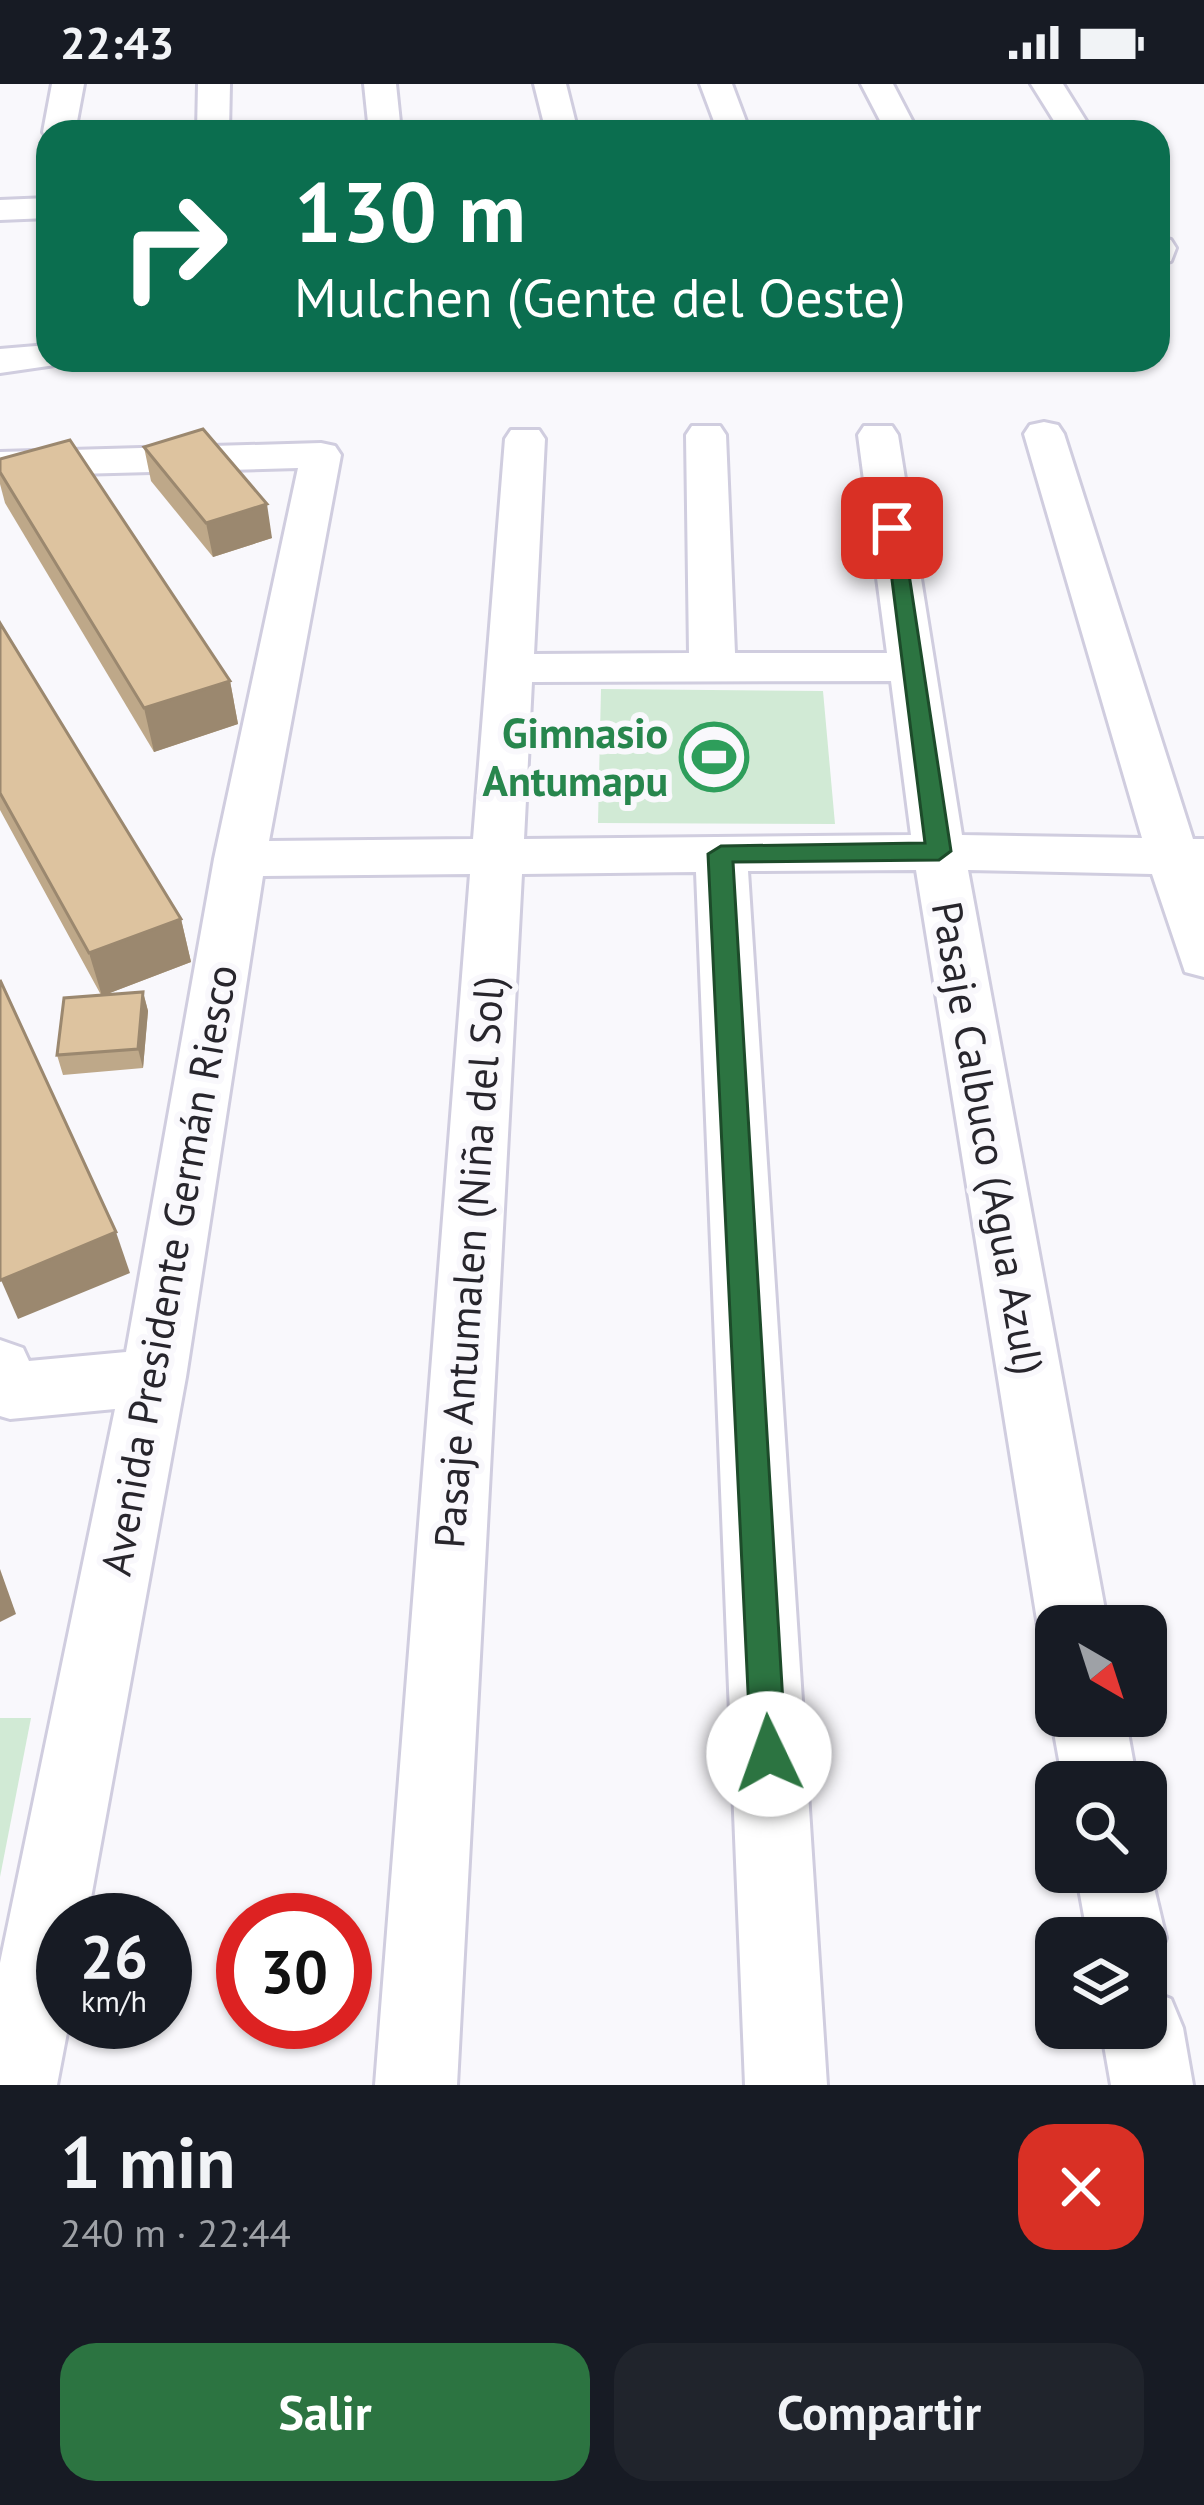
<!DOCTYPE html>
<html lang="es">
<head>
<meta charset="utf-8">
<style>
  body { margin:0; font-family:"PT Sans",sans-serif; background:#20242c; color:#f1f3f6; height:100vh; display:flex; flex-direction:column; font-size:45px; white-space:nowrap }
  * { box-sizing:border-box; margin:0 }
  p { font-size:39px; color:#9ea1a6 }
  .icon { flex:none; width:66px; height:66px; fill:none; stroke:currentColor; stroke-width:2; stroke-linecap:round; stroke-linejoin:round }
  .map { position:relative; height:2001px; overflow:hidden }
  .sheet { display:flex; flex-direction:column; background:#171b24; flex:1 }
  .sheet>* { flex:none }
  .banner { position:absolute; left:36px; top:36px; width:1134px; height:252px; border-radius:36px; box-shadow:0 3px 9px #0004; background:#0b6e4f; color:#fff; overflow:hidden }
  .needle { width:78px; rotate:141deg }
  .tools { position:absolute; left:1035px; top:1521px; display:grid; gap:24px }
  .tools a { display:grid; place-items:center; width:132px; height:132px; border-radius:24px; background:#171b24; box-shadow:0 3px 9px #0004; font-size:60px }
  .speed { position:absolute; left:36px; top:1809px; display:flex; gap:24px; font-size:60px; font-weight:700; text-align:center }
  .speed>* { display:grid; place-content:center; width:156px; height:156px; border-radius:50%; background:#171b24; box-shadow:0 3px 9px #0004; line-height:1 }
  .speed small { font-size:30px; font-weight:400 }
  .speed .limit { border:18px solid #d22; background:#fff; color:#111 }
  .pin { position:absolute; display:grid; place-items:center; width:102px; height:102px; color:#fff; margin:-51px; border-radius:24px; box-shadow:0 6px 18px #0006 }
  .me { position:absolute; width:132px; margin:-66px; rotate:357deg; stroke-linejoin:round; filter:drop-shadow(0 0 9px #0008) }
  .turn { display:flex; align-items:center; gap:42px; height:252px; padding:0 60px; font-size:54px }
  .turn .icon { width:156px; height:156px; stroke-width:2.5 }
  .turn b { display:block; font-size:84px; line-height:102px }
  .round { display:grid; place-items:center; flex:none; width:126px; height:126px; border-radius:36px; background:#20242c }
  .head { display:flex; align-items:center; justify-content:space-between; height:204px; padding:0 60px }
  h1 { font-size:72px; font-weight:600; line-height:90px }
  .button { display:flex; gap:24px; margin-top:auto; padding:24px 60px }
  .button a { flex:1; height:138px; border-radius:36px; background:#2c7441; color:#fff; font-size:48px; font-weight:600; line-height:138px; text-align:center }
  .button a+a { background:#20242c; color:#f1f3f6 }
  .status { display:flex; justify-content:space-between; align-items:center; height:84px; padding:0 60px; background:#171b24; direction:ltr }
  .status svg { height:33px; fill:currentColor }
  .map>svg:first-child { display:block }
  .green { fill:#d1ead5 }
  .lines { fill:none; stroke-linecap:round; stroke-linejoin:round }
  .minor-casing { stroke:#d0cddf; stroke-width:6 }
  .minor { fill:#fff; fill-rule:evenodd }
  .wall { fill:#bea889 }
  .shaded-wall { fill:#9b886f }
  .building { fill:#ddc39f; stroke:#9b886f; stroke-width:3 }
  .route { fill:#2c7441; stroke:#1d4b2a; stroke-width:3 }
  .labels { text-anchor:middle; stroke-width:12; stroke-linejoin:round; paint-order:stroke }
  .leisure-label { font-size:42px; font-weight:bold; fill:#27864d; stroke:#f9f8fc; text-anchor:end }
  .street-label { font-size:42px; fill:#27252c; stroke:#f9f8fc }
</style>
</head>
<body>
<div class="status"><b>22:43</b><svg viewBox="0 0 49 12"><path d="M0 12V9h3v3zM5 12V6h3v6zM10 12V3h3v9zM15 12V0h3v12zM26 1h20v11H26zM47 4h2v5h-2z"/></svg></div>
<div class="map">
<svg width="1204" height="2001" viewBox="0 0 1204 2001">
  <rect width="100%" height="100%" fill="#f9f8fc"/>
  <g class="green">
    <polygon points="601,605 823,607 835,740 598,739"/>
    <polygon points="0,1634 31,1634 0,1793"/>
  </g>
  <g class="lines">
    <defs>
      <g id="minor">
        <polygon points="52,0 84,0 75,48 48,48 48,55 43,48"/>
        <polygon points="198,0 230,0 229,48 197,48"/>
        <polygon points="364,0 396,0 401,48 369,48"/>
        <polygon points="534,0 566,0 578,48 546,48"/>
        <polygon points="700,0 732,0 750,48 718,48"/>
        <polygon points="861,0 893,0 918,48 886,48"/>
        <polygon points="1031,0 1063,0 1093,48 1061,48"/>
        <polygon points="48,114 48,134 0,136 0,116"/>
        <polygon points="1158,153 1171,156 1176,164 1171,177 1158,180"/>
        <polygon points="48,261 48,276 64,276 62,280 0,289 0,265"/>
        <path d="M1044,338L1058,341L1064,350L1193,755H1204V893L1185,888L1152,790L968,786L1108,1542H1056V1569L1048,1566L1038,1542L916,786L748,787L827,2001H745L696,788L522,790L457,2001H375L470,790L263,792L186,1293L87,1836H63V1938H69L57,2001H0V1879L115,1325L10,1335L0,1332V1256L23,1264L29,1277L126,1268L214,775L298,384L0,392V368L321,359L335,362L341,371L269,757L473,755L505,355L511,346H539L545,355L534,570L689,569L686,351L692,342H720L726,351L735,569H887L858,351L864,342H892L898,351L962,751L1142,754L1024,350L1030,341ZM891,597L911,751L524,755L532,598Z"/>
        <polygon points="1056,1621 1056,1632 1125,1632 1137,1698 1063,1698 1051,1632"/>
        <polygon points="1146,1770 1166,1854 1155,1882 1146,1886 1146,1854 1088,1854 1076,1788 1146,1788"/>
        <polygon points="1146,1905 1171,1915 1183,1944 1193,2001 1111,2001 1101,1944 1146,1944"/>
      </g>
    </defs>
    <use href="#minor" class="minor-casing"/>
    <use href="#minor" class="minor"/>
  </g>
  <g class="wall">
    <polygon points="144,363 272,454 213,473 151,397"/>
    <polygon points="0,375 230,597 238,640 154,668 5,419 0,400"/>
    <polygon points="0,539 181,835 191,878 107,910 143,908 148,927 143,984 63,991 57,971 101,911 0,726"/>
  </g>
  <g class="shaded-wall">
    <polygon points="267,420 272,454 213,473 206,439"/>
    <polygon points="230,597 238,640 154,668 144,624"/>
    <polygon points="181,835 191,878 102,912 89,869"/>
    <polygon points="143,908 148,927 143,984 138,965"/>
    <polygon points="116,1148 130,1189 18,1235 1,1196"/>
    <polygon points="0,1485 16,1530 0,1538"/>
  </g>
  <g class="building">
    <polygon points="203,345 267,420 206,439 144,363"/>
    <polygon points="70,356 230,597 144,624 0,388 0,375"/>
    <polygon points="0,539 181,835 89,869 0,709"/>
    <polygon points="0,896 116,1148 1,1196 0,1194"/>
    <polygon points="143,908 138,965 57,971 64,914"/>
  </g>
  <polygon class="route" points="885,440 902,444 951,767 939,776 733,778 786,1670 781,1682 769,1687 756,1682 751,1670 708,770 721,762 925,759"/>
  <defs>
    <symbol id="stadium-ring" viewBox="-11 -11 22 22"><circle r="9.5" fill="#f9f8fc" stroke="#2e9e5b" stroke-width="1.5"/><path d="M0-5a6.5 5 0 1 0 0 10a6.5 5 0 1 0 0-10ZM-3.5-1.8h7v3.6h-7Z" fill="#2e9e5b"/></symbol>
  </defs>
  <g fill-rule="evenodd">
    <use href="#stadium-ring" x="676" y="635" width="76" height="76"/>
  </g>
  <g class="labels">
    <g class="leisure-label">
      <text x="668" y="664">Gimnasio<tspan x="668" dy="48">Antumapu</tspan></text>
    </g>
    <g class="street-label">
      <text transform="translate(988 1054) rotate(80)" y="15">Pasaje Calbuco (Agua Azul)</text>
      <text transform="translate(469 1178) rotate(-86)" y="15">Pasaje Antumalen (Niña del Sol)</text>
      <text transform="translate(169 1186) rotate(-80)" y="15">Avenida Presidente Germán Riesco</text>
    </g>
  </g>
</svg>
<div class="tools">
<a><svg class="needle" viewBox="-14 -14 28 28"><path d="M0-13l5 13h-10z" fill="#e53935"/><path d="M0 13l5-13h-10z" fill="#9ea1a6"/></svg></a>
<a><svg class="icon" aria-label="search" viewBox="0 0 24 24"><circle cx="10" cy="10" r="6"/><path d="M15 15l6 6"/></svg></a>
<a><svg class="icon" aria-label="layers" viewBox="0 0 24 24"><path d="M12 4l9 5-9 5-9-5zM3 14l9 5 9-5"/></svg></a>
</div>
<div class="speed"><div>26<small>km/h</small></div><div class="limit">30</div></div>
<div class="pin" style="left:892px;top:444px;background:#d93025"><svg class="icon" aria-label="arrive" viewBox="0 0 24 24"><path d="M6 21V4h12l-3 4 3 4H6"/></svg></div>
<svg class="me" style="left:769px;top:1670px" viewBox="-20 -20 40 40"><circle r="19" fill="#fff"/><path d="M0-13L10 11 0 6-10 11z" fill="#2c7441"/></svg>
<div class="banner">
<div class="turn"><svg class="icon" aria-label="right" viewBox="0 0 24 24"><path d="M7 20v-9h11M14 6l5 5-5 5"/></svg><div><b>130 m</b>Mulchen (Gente del Oeste)</div></div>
</div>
</div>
<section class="sheet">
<div class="head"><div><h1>1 min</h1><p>240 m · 22:44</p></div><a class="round" style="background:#d93025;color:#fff"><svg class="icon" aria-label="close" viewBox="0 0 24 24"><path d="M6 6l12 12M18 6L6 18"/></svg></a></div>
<div class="button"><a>Salir</a><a>Compartir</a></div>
</section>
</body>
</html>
